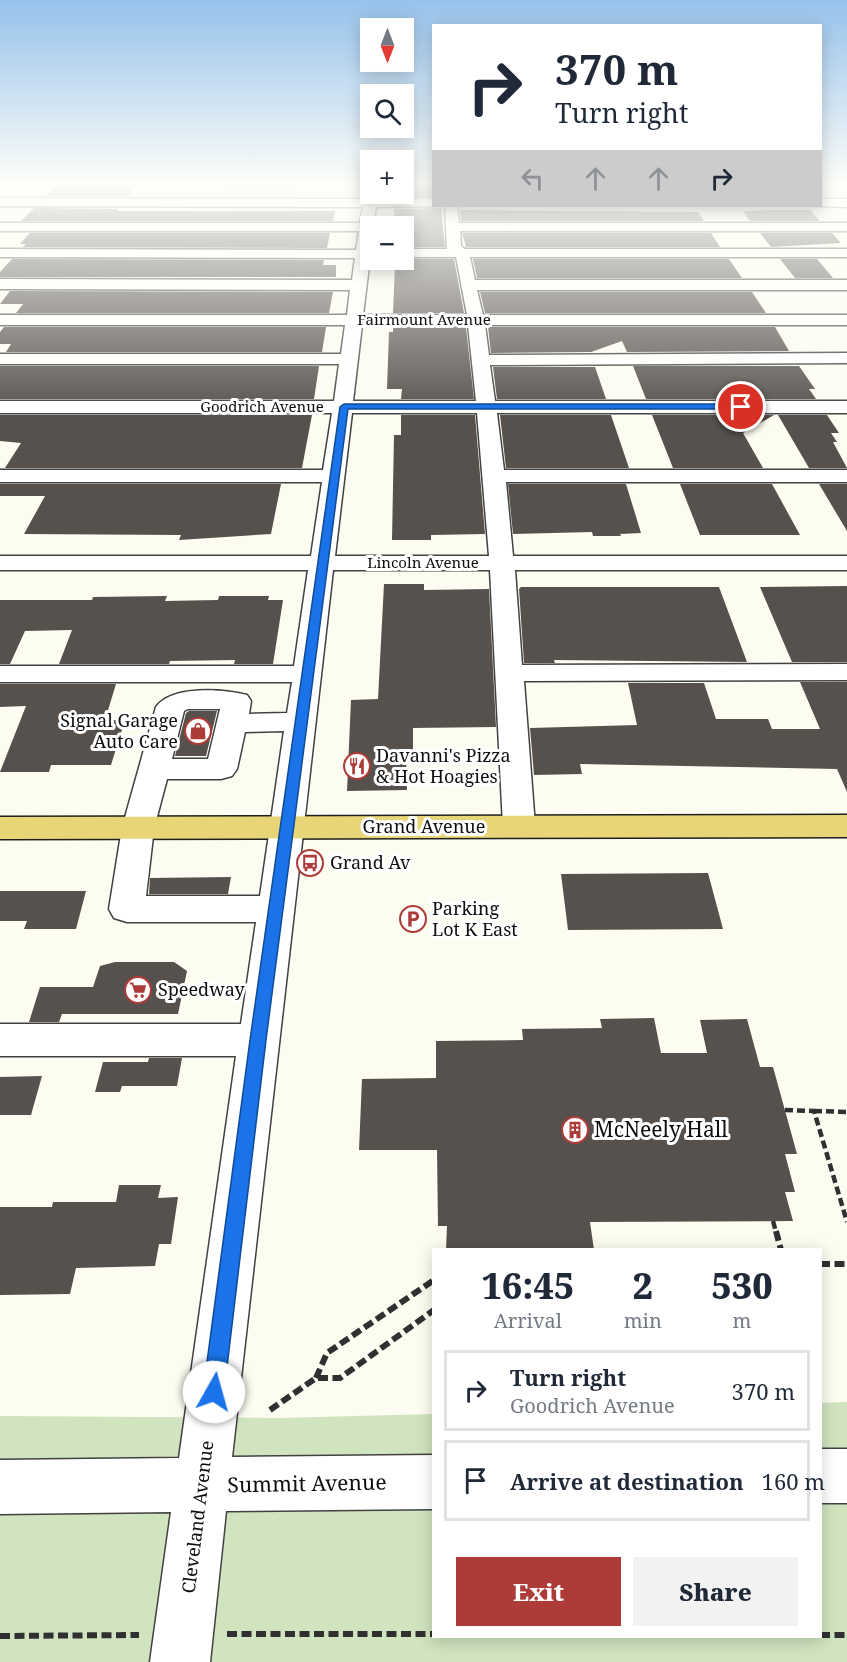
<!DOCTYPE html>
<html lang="en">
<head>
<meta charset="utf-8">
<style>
  body { margin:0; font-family:"Noto Serif",serif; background:#f2f2f3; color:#1f2937; height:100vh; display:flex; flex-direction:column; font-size:22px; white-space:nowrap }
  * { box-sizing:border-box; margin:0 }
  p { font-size:20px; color:#747a83 }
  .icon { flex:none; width:33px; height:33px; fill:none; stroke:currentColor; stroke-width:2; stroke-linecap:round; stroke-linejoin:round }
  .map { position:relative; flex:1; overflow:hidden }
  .drawer { position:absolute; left:432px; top:1248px; width:390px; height:390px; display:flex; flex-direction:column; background:#fff; border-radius:0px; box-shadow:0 3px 15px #0003 }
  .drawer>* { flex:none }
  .banner { position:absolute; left:432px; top:24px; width:390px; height:183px; border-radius:0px; box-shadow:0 3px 15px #0003; background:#fff; color:#1f2937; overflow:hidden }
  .needle { width:39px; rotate:180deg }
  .controls { position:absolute; left:360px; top:18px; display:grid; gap:12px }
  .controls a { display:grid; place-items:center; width:54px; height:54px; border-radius:0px; background:#fff; box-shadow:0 3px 15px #0003; font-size:30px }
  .pin { position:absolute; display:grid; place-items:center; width:51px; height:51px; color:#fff; margin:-26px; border:3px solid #fff; border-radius:50%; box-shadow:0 2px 6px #0007 }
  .me { position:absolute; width:66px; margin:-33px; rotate:7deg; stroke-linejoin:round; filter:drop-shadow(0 0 4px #0008) }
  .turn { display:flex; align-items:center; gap:21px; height:126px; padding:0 24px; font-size:27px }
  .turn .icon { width:78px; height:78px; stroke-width:2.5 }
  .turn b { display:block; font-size:42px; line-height:51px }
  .lanes { display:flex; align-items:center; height:57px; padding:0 24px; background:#0003; justify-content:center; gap:30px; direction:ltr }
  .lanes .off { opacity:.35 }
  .eta { display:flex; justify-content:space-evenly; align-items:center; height:102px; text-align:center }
  .eta b { font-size:36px; font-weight:800; line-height:42px }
  .button { display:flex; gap:12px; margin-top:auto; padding:12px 24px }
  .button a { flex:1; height:69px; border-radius:0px; background:#ad3c38; color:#fff; font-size:24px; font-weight:800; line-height:69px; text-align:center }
  .button a+a { background:#f2f2f3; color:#1f2937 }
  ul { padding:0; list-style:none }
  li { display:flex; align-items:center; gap:18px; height:81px; margin:0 12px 9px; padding:0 12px; border:3px solid #e0e1e3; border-radius:0px }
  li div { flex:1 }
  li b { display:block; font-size:22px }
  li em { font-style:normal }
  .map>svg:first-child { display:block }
  .green { fill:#cfe4bf }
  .pitch { fill:#e0eccf }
  .building { fill:#56514c }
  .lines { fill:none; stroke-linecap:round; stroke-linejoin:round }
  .minor-casing { stroke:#414141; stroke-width:3 }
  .major-casing { stroke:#1f1f1f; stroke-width:3 }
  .path-far1 { stroke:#303030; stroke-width:4.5; stroke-dasharray:8 4; stroke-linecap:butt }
  .path { stroke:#303030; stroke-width:6; stroke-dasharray:10 4.5; stroke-linecap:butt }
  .minor { fill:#fff; fill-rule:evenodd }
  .major { fill:#e7d577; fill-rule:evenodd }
  .route { fill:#1a73e8; stroke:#114b97; stroke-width:1.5 }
  .labels { text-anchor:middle; stroke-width:6; stroke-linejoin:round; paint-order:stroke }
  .far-street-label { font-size:15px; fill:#0e0e0e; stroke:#fff }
  .poi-label { font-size:18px; fill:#0e0e0e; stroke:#fff; text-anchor:start }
  .street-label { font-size:18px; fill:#0e0e0e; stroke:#fff }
  .near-poi-label { font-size:21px; fill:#0e0e0e; stroke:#fff; text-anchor:start }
  .near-street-label { font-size:21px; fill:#0e0e0e; stroke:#fff }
</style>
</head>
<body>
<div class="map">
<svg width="847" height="1662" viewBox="0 0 847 1662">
  <rect width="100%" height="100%" fill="#fdfcf1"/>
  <polygon class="green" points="847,1402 847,1662 0,1662 0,1416 281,1418 433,1414 434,1636 820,1636 821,1403"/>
  <polygon class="pitch" points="234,184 288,184 295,187 295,197 228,197"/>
  <g class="building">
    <polygon points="70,184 136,184 128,196 46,196 56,186"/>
    <polygon points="404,184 434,184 434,197 395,197 395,194 404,194"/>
    <polygon points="34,208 118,209 117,211 335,211 333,221 21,221"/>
    <polygon points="441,208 445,247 404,247 404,226 395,226 394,209"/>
    <polygon points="460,210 698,212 704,221 461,221"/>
    <polygon points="768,210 810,210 820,221 750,221 743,211"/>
    <polygon points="30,233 330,233 327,248 23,247 26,244 20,244"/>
    <polygon points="462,233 711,233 720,247 466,247"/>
    <polygon points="760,233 832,233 841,243 771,247"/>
    <polygon points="12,259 324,260 323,265 336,265 336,277 0,277 0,272"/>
    <polygon points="404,259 454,259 464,313 393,313 395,264 400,264 400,260"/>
    <polygon points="473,259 729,259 742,278 477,278"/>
    <polygon points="780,259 817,259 833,278 795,278"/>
    <polygon points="10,291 333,292 329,313 16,313 23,304 0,304"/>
    <polygon points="480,292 752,292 766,313 485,313"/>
    <polygon points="4,327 326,327 322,352 6,352 11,344 0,344 0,332"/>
    <polygon points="393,327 466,327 474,399 401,399 402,389 387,389 389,332 393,332"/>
    <polygon points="488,327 775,327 789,351 627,352 622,341 591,352 491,353"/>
    <polygon points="0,366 319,366 314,399 0,399"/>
    <polygon points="633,366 799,366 815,389 809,389 816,399 646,399"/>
    <polygon points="493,367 595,367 606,399 497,399"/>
    <polygon points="0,415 312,415 302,468 5,468 21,443 0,441"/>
    <polygon points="401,415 475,415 485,534 431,535 431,540 392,540 394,435 401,435"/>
    <polygon points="500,415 611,415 629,468 506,468"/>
    <polygon points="652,415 774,415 743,433 763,468 673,468"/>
    <polygon points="778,415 827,415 839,433 831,433 837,442 833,442 847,468 809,468"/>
    <polygon points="0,484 281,484 271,534 179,540 181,535 24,534 45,496 0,496"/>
    <polygon points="508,484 626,484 641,533 620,534 621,536 593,536 592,532 513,534"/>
    <polygon points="680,484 772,484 800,535 700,535"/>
    <polygon points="819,484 847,484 847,531"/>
    <polygon points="384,584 424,584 424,590 489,589 496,727 413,728 413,760 406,760 407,790 347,791 351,700 378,699"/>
    <polygon points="847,586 847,662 792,662 760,587"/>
    <polygon points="521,587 719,587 747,662 554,660 555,663 524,663 519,589"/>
    <polygon points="167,596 165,601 218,600 219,596 269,596 268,600 283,600 273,664 234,664 235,660 170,661 169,664 59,664 72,630 25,631 10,664 0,664 0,600 92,600 93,597"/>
    <polygon points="800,682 847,682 847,792 837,769 580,764 582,774 534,775 530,728 637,725 628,683 704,683 716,719 768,719 772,729 820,729"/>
    <polygon points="0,684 116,684 105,720 125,720 111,765 51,765 49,772 0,772 26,706 0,707"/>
    <polygon points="189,711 217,711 206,756 175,756 186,713"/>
    <polygon points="708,873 723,929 568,930 561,874"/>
    <polygon points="231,877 228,894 149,894 150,878"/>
    <polygon points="0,891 86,891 76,929 24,929 27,921 0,921"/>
    <polygon points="115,962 174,962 187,971 178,1014 62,1014 59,1022 29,1022 40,987 93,987 100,966"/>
    <polygon points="654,1018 661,1053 707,1053 700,1020 747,1019 760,1067 773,1067 797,1154 785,1154 795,1192 785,1192 793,1221 590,1222 594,1250 446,1250 447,1226 438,1226 437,1150 359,1150 362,1079 436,1078 436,1041 523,1040 522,1029 602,1028 600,1019"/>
    <polygon points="149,1058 182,1058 177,1086 122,1086 120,1092 95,1092 103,1062 148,1062"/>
    <polygon points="42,1076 31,1115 0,1115 0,1077"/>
    <polygon points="119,1185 161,1185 158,1198 178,1197 171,1244 159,1244 155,1266 76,1268 70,1294 0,1295 0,1207 52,1207 53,1202 116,1202"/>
  </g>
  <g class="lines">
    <defs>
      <g id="minor">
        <path d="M370,190V194H377V199H434V206H439L376,207L373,226H370V258L363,315H467L456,257H404V249H447L445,206H457L459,223H847V231H460L461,246L465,249H847V257H470L475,280H847V290H477L483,315H847V325H485L489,355L847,353V363L490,365L495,401H847V413H497L504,470H847V482H506L513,556H847V570H515L522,665L847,664V680L524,681L535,826L531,834L519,837L507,834L503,826L490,570H333L232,1457L434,1455V1509L226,1511L210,1662H150L171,1512L0,1514V1460L179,1458L236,1056H0V1024H241L256,922H127L114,918L109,909L122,828L156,707C172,685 223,689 247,695L251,701L249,714L287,713L292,682H0V666H294L308,570H0V556H311L322,482H0V470H323L332,413H0V401H334L339,364H0V354H341L345,325H0V315H347L350,290L0,289V279L352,280L355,258L0,257V249L356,250L359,231H0V223H360L363,207L0,206V198L364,199L367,191ZM362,325H468L476,401H353ZM352,413H477L489,556H335ZM188,709H220L208,759H172L184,711ZM284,731L260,896H146L154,828L167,779H221L232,776L237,769L245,732Z"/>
        <polygon points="820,199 847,199 847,207 815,206 820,206"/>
        <rect x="820" y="1449" width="27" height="54"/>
      </g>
      <polygon id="major" points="847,815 847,837 0,839 0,817"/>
    </defs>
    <use href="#minor" class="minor-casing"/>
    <use href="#major" class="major-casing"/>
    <g class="path-far1">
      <polyline points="785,1110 814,1111 847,1222"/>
      <polyline points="814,1111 847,1112"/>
      <polyline points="773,1221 776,1232"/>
    </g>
    <g class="path">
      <polyline points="776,1231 781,1250"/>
      <polyline points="820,1264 847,1264"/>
      <polyline points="316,1378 327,1353 434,1280"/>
      <polyline points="270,1410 316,1378 340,1378 434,1310"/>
      <polyline points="227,1634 434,1634"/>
      <polyline points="820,1635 847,1635"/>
      <polyline points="0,1636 139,1635"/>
    </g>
    <use href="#minor" class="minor"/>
    <use href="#major" class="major"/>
  </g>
  <linearGradient id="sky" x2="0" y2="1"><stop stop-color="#96c2eb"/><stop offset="0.44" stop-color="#fefef9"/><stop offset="1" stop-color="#fefef9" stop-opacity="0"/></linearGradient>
  <rect width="847" height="417" fill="url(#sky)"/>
  <polygon class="route" points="741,404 744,409 348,409 266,1040 224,1392 221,1399 214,1402 206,1399 203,1392 250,1040 340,407 344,404"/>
  <defs>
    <symbol id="shop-ring" viewBox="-11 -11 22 22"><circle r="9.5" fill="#fff" stroke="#ad3c38" stroke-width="1.5"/><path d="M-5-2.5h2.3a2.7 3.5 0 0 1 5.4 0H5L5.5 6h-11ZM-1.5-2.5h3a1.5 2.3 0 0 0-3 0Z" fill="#ad3c38"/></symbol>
    <symbol id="restaurant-ring" viewBox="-11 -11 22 22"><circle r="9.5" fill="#fff" stroke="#ad3c38" stroke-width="1.5"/><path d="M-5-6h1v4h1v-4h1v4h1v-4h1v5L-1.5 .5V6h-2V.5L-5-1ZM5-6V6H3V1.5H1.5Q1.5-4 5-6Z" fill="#ad3c38"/></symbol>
    <symbol id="bus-ring" viewBox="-11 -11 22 22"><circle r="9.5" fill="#fff" stroke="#ad3c38" stroke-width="1.5"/><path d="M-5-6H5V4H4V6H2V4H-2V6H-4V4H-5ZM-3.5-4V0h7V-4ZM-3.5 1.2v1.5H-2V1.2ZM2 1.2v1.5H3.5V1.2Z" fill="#ad3c38"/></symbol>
    <symbol id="parking-ring" viewBox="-11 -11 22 22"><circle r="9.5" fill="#fff" stroke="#ad3c38" stroke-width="1.5"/><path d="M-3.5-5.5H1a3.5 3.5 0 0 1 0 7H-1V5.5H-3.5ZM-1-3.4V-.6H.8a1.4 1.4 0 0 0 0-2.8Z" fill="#ad3c38"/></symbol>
    <symbol id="supermarket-ring" viewBox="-11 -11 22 22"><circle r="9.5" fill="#fff" stroke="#ad3c38" stroke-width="1.5"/><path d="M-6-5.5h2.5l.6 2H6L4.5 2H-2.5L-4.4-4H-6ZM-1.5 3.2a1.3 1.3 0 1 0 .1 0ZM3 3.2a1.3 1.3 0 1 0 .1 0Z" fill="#ad3c38"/></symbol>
    <symbol id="building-ring" viewBox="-11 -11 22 22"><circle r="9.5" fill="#fff" stroke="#ad3c38" stroke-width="1.5"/><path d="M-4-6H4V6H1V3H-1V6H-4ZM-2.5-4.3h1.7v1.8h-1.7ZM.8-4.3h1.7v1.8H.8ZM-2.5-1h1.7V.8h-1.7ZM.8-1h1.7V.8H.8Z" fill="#ad3c38"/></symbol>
  </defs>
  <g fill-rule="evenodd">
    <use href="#shop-ring" x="183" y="716" width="30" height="30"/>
    <use href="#restaurant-ring" x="342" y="751" width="30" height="30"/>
    <use href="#bus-ring" x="295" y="848" width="30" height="30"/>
    <use href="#parking-ring" x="398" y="904" width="30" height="30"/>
    <use href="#supermarket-ring" x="123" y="975" width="30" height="30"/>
    <use href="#building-ring" x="560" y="1115" width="30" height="30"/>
  </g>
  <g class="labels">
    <g class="far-street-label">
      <text x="424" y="325">Fairmount Avenue</text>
      <text x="262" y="412">Goodrich Avenue</text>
      <text x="423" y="568">Lincoln Avenue</text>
    </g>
    <g class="poi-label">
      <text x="178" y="727" text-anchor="end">Signal Garage<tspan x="178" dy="21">Auto Care</tspan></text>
      <text x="376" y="762">Davanni's Pizza<tspan x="376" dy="21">&amp; Hot Hoagies</tspan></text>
      <text x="330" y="869">Grand Av</text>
      <text x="432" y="915">Parking<tspan x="432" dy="21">Lot K East</tspan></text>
      <text x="158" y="996">Speedway</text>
    </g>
    <g class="street-label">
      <text x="424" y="833">Grand Avenue</text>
      <text transform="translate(198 1517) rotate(-83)" y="6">Cleveland Avenue</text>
    </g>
    <g class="near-poi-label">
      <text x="594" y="1137">McNeely Hall</text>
    </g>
    <g class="near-street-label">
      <text transform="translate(307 1484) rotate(-1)" y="7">Summit Avenue</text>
    </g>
  </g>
</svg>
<div class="controls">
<a><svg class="needle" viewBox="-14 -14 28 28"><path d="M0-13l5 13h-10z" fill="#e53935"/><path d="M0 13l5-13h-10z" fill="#747a83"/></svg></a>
<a><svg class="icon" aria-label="search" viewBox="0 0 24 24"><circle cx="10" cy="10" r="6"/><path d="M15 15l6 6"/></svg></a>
<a>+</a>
<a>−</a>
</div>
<div class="pin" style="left:741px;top:407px;background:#d93025"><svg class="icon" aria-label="arrive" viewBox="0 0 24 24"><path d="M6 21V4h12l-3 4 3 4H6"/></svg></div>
<svg class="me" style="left:214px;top:1392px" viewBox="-20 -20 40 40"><circle r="19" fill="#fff"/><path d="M0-13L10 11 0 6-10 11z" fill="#1a73e8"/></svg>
<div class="banner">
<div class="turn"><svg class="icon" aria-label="right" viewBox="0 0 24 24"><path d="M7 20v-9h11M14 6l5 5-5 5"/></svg><div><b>370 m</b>Turn right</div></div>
<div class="lanes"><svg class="icon off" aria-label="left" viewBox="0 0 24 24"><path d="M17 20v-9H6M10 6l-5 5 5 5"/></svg><svg class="icon off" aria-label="ahead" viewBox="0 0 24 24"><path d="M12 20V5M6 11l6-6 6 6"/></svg><svg class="icon off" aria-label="ahead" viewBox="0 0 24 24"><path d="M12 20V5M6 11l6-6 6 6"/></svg><svg class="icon" aria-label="right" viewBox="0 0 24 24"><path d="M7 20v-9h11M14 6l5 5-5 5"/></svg></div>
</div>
<section class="drawer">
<div class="eta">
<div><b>16:45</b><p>Arrival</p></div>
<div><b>2</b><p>min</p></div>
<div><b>530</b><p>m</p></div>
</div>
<ul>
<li><svg class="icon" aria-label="right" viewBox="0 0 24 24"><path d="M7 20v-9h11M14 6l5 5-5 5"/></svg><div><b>Turn right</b><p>Goodrich Avenue</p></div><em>370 m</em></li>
<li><svg class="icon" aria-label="arrive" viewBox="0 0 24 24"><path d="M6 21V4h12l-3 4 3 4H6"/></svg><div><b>Arrive at destination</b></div><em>160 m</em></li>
</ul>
<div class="button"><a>Exit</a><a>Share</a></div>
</section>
</div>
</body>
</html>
